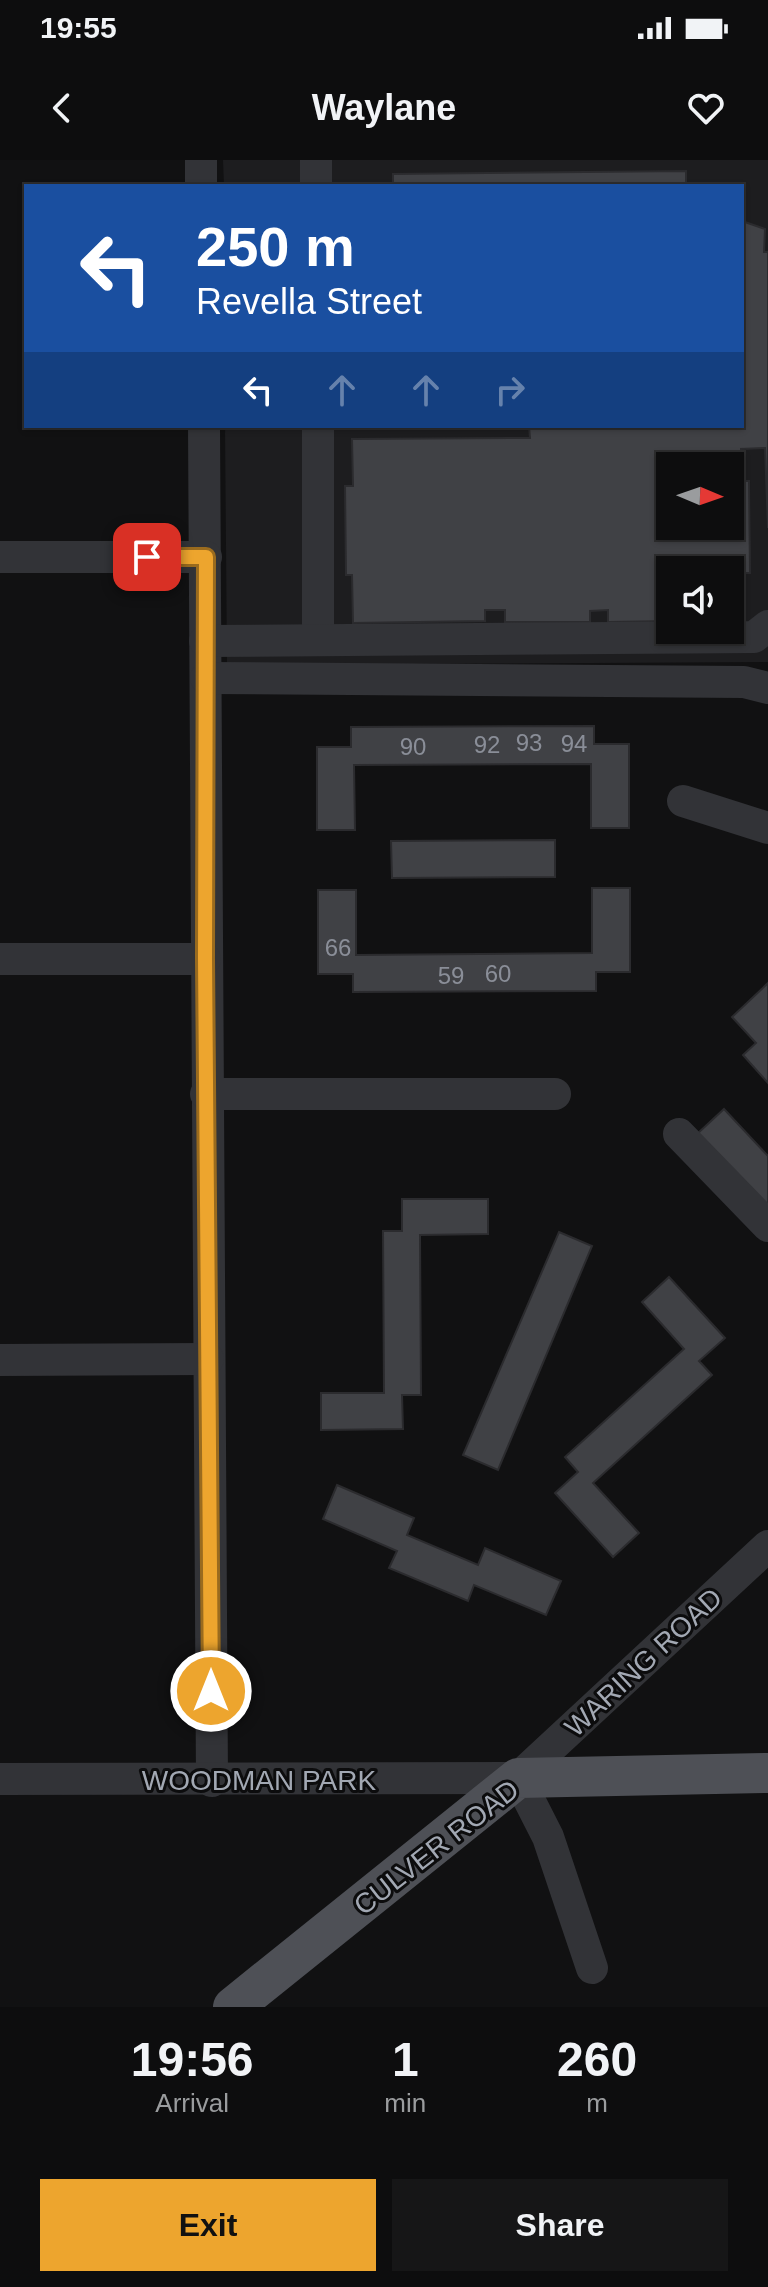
<!DOCTYPE html>
<html lang="en">
<head>
<meta charset="utf-8">
<style>
  body { margin:0; font-family:Helvetica,sans-serif; background:#161617; color:#f1f3f6; height:100vh; display:flex; flex-direction:column; font-size:30px; white-space:nowrap }
  * { box-sizing:border-box; margin:0 }
  p { font-size:26px; color:#9a9c9e }
  .icon { flex:none; width:44px; height:44px; fill:none; stroke:currentColor; stroke-width:2; stroke-linecap:round; stroke-linejoin:round }
  .map { position:relative; height:1847px; overflow:hidden }
  .drawer { display:flex; flex-direction:column; background:#0d0d0e; flex:1 }
  .drawer>* { flex:none }
  .hud { position:absolute; left:24px; top:24px; width:720px; height:244px; border-radius:0px; box-shadow:0 2px 6px #0004,0 0 0 2px #2d2d2e; background:#1a4fa0; color:#fff; overflow:hidden }
  .needle { width:52px; rotate:92deg }
  .buttons { position:absolute; left:656px; top:292px; display:grid; gap:16px }
  .buttons a { display:grid; place-items:center; width:88px; height:88px; border-radius:0px; background:#0d0d0e; box-shadow:0 2px 6px #0004,0 0 0 2px #2d2d2e; font-size:40px }
  .pin { position:absolute; display:grid; place-items:center; width:68px; height:68px; color:#fff; margin:-34px; border-radius:16px; box-shadow:0 4px 12px #0006 }
  .me { position:absolute; width:88px; margin:-44px; rotate:0deg; stroke-linejoin:round; filter:drop-shadow(0 0 6px #0008) }
  .turn { display:flex; align-items:center; gap:28px; height:168px; padding:0 40px; font-size:36px }
  .turn .icon { width:104px; height:104px; stroke-width:2.5 }
  .turn b { display:block; font-size:56px; line-height:68px }
  .lanes { display:flex; align-items:center; height:76px; padding:0 40px; background:#0003; justify-content:center; gap:40px; direction:ltr }
  .lanes .off { opacity:.35 }
  .eta { display:flex; justify-content:space-evenly; align-items:center; height:136px; text-align:center }
  .eta b { font-size:48px; font-weight:700; line-height:56px }
  .primary-button { display:flex; gap:16px; margin-top:auto; padding:16px 40px }
  .primary-button a { flex:1; height:92px; border-radius:0px; background:#eda52e; color:#111; font-size:32px; font-weight:700; line-height:92px; text-align:center }
  .primary-button a+a { background:#161617; color:#f1f3f6 }
  .status { display:flex; justify-content:space-between; align-items:center; height:56px; padding:0 40px; background:#0d0d0e; direction:ltr }
  .status svg { height:22px; fill:currentColor }
  header { display:flex; justify-content:space-between; align-items:center; height:104px; padding:0 40px; background:#0d0d0e; font-size:36px; font-weight:700 }
  .map>svg:first-child { display:block }
  .built { fill:#1d1d1f; fill-rule:evenodd }
  .building { fill:#404145; stroke:#2b2b2e; stroke-width:2; fill-rule:evenodd }
  .lines { fill:none; stroke-linecap:round; stroke-linejoin:round }
  .minor { stroke:#323337; stroke-width:32 }
  .major { stroke:#4e5056; stroke-width:40 }
  .route-casing { stroke:#9a6b1e; stroke-width:20 }
  .route { stroke:#eda52e; stroke-width:14 }
  .labels { text-anchor:middle; stroke-width:6; stroke-linejoin:round; paint-order:stroke }
  .number-label { font-size:24px; fill:#8a8e98 }
  .street-label { font-size:28px; fill:#a2a8b3; stroke:#0c0c0d }
</style>
</head>
<body>
<div class="status"><b>19:55</b><svg viewBox="0 0 49 12"><path d="M0 12V9h3v3zM5 12V6h3v6zM10 12V3h3v9zM15 12V0h3v12zM26 1h20v11H26zM47 4h2v5h-2z"/></svg></div>
<header><svg class="icon" aria-label="back" viewBox="0 0 24 24"><path d="M15 5l-7 7 7 7"/></svg>Waylane<svg class="icon" aria-label="heart" viewBox="0 0 24 24"><path d="M12 20l-8-8c-3-5 5-10 8-4 3-6 11-1 8 4z"/></svg></header>
<div class="map">
<svg width="768" height="1847" viewBox="0 0 768 1847">
  <rect width="100%" height="100%" fill="#111112"/>
  <path class="built" d="M223,0H768V502L227,505L225,266H742V26H224ZM670,306H730V366H670ZM670,410H730V470H670Z"/>
  <g class="building">
    <polygon points="686,11 686,26 393,26 393,14"/>
    <path d="M742,61L765,69L764,92H768V368L765,288L741,289V321H749L750,413H743V460H730V410H670V461L608,462V450L590,451V462H505V450H485V461L353,463L352,415H346L345,326H353L352,279L530,278L529,266H742ZM670,306H730V366H670Z"/>
    <polygon points="594,566 594,584 629,584 629,668 591,668 591,604 354,605 355,670 317,670 317,587 351,587 351,567"/>
    <polygon points="555,680 555,717 392,718 391,681"/>
    <polygon points="592,728 630,728 630,812 596,812 596,831 353,832 353,814 318,814 318,730 356,730 356,795 592,793"/>
    <polygon points="768,823 768,923 743,895 756,883 732,857"/>
    <polygon points="724,949 768,996 768,1051 697,974"/>
    <polygon points="402,1039 488,1039 488,1074 420,1075 421,1235 402,1235 403,1269 321,1270 321,1233 384,1233 383,1071 402,1071"/>
    <polygon points="559,1072 592,1086 498,1310 463,1295"/>
    <polygon points="669,1117 725,1178 699,1201 712,1215 593,1323 639,1373 613,1397 555,1333 578,1312 565,1297 684,1189 642,1142"/>
    <polygon points="337,1325 414,1358 407,1375 478,1405 485,1388 561,1421 546,1455 474,1425 468,1441 389,1408 397,1391 323,1359"/>
  </g>
  <g class="lines">
    <g class="minor">
      <polyline points="201,0 201,26"/>
      <polyline points="316,0 316,26"/>
      <polyline points="204,266 212,1621"/>
      <polyline points="318,266 318,480"/>
      <polyline points="0,397 206,397"/>
      <polyline points="205,481 754,477 768,466"/>
      <polyline points="206,518 744,522 768,528"/>
      <polyline points="683,641 768,668"/>
      <polyline points="0,799 205,799"/>
      <polyline points="206,934 555,934"/>
      <polyline points="679,974 768,1066"/>
      <polyline points="0,1200 208,1199"/>
      <polyline points="518,1618 768,1386"/>
      <polyline points="518,1618 548,1677 592,1808"/>
      <polyline points="0,1619 518,1618"/>
    </g>
    <polyline class="major" points="233,1847 518,1618 768,1613"/>
  </g>
  <g class="lines">
    <defs>
      <polyline id="route" points="147,397 206,397 205,799 211,1531"/>
    </defs>
    <use href="#route" class="route-casing"/>
    <use href="#route" class="route"/>
  </g>
  <g class="labels">
    <g class="number-label">
      <text x="529" y="591">93</text>
      <text x="574" y="592">94</text>
      <text x="487" y="593">92</text>
      <text x="413" y="595">90</text>
      <text x="338" y="796">66</text>
      <text x="498" y="822">60</text>
      <text x="451" y="824">59</text>
    </g>
    <g class="street-label">
      <text transform="translate(643 1502) rotate(-43)" y="10">WARING ROAD</text>
      <text x="259" y="1630">WOODMAN PARK</text>
      <text transform="translate(436 1687) rotate(-38)" y="10">CULVER ROAD</text>
    </g>
  </g>
</svg>
<div class="buttons">
<a><svg class="needle" viewBox="-14 -14 28 28"><path d="M0-13l5 13h-10z" fill="#e53935"/><path d="M0 13l5-13h-10z" fill="#9a9c9e"/></svg></a>
<a><svg class="icon" aria-label="sound" viewBox="0 0 24 24"><path d="M4 9h4l5-4v14l-5-4H4zM17 9q2 3 0 6"/></svg></a>
</div>
<div class="pin" style="left:147px;top:397px;background:#d93025"><svg class="icon" aria-label="arrive" viewBox="0 0 24 24"><path d="M6 21V4h12l-3 4 3 4H6"/></svg></div>
<svg class="me" style="left:211px;top:1531px" viewBox="-20 -20 40 40"><circle r="17" fill="#eda52e" stroke="#fff" stroke-width="3"/><path d="M0-11L8 9 0 5-8 9z" fill="#fff"/></svg>
<div class="hud">
<div class="turn"><svg class="icon" aria-label="left" viewBox="0 0 24 24"><path d="M17 20v-9H6M10 6l-5 5 5 5"/></svg><div><b>250 m</b>Revella Street</div></div>
<div class="lanes"><svg class="icon" aria-label="left" viewBox="0 0 24 24"><path d="M17 20v-9H6M10 6l-5 5 5 5"/></svg><svg class="icon off" aria-label="ahead" viewBox="0 0 24 24"><path d="M12 20V5M6 11l6-6 6 6"/></svg><svg class="icon off" aria-label="ahead" viewBox="0 0 24 24"><path d="M12 20V5M6 11l6-6 6 6"/></svg><svg class="icon off" aria-label="right" viewBox="0 0 24 24"><path d="M7 20v-9h11M14 6l5 5-5 5"/></svg></div>
</div>
</div>
<section class="drawer">
<div class="eta">
<div><b>19:56</b><p>Arrival</p></div>
<div><b>1</b><p>min</p></div>
<div><b>260</b><p>m</p></div>
</div>
<div class="primary-button"><a>Exit</a><a>Share</a></div>
</section>
</body>
</html>
